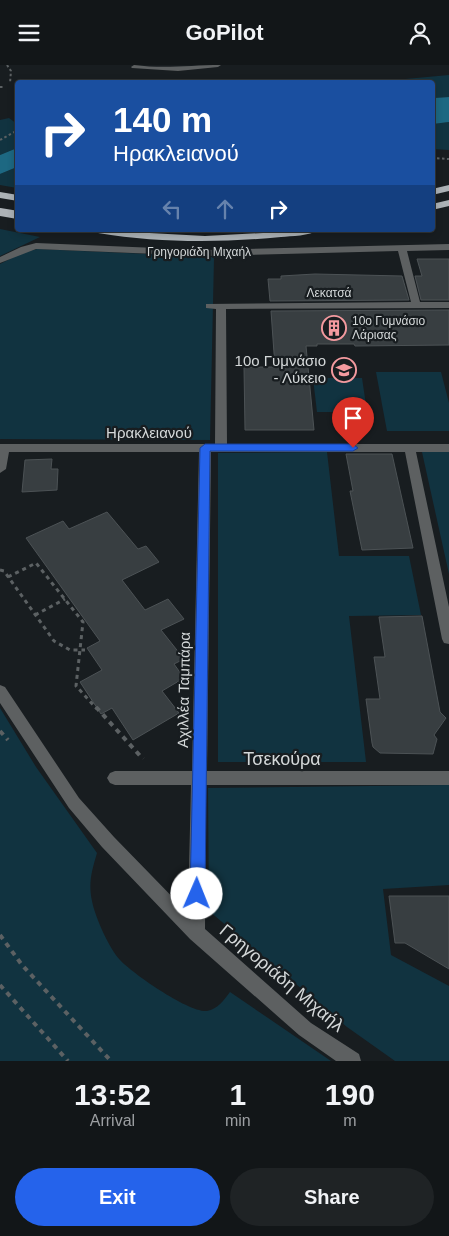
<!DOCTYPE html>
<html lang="en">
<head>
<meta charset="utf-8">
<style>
  body { margin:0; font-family:Helvetica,sans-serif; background:#1f2325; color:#f1f3f6; height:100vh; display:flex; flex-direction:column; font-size:19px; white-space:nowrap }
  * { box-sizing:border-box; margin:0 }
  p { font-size:16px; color:#9c9fa2 }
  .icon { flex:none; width:28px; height:28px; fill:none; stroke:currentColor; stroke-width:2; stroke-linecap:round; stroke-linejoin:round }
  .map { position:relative; height:996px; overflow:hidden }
  .side { display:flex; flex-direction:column; background:#121618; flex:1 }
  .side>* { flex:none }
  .guide { position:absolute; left:15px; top:15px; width:420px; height:152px; border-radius:5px; box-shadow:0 2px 8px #0003,0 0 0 1px #313537; background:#1a4fa0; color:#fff; overflow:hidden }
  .pin { position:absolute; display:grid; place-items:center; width:42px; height:42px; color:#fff; margin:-51px -21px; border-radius:50% 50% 50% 0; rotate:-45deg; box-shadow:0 0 5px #0007 }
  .pin .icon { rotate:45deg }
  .me { position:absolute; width:55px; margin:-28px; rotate:1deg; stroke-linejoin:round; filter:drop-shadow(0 0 4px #0008) }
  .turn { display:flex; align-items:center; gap:18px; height:105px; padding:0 15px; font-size:22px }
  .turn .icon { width:65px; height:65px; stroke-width:2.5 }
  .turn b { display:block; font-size:35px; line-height:42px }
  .lanes { display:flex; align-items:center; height:48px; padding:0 15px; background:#0003; justify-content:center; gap:25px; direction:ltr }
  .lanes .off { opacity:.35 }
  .eta { display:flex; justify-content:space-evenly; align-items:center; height:85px; text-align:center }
  .eta b { font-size:30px; font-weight:800; line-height:35px }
  .cta { display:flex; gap:10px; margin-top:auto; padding:10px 15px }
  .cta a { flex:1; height:58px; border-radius:30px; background:#2563eb; color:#fff; font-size:20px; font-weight:800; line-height:58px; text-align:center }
  .cta a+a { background:#1f2325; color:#f1f3f6 }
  header { display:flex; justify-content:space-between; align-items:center; height:65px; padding:0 15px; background:#121618; font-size:22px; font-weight:800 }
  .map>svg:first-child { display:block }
  .green { fill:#113340 }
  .water { fill:#1d6882 }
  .building { fill:#383e41; stroke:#4c5255 }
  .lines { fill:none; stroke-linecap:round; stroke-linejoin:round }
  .path-far2 { stroke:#5c6163; stroke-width:2; stroke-dasharray:2.5 2.5; stroke-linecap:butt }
  .path-far1 { stroke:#5c6163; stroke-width:3; stroke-dasharray:4 4; stroke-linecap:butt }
  .path { stroke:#5c6163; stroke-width:4; stroke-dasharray:5 5; stroke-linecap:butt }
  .service { fill:#5d6061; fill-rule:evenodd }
  .minor { fill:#5d6061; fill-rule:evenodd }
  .trunk { fill:#acb2b6; fill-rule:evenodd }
  .trunk-bridge { stroke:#acb2b6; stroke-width:8 }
  .route { fill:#2563eb; stroke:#184099 }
  .labels { text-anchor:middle; stroke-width:4.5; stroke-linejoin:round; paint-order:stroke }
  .far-street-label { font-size:12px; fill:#d4d8d9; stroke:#181d20 }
  .far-poi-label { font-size:12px; fill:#d4d8d9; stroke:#181d20; text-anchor:start }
  .poi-label { font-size:15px; fill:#d4d8d9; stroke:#181d20; text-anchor:end }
  .street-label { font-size:15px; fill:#d4d8d9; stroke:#181d20 }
  .near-street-label { font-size:18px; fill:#d4d8d9; stroke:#181d20 }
</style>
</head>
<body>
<header><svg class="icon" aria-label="menu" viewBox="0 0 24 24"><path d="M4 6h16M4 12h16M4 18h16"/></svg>GoPilot<svg class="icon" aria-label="person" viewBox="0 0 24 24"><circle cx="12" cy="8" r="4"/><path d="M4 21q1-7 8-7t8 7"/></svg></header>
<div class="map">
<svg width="449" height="996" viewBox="0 0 449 996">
  <rect width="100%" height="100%" fill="#181d20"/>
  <g class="green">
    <polygon points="449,10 449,32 433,33 432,18 361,18"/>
    <polygon points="9,53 17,59 17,83 0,90 0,55"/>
    <polygon points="449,57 449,85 433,84 432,59"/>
    <polygon points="17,102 17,123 0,120 0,109"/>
    <polygon points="0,164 40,172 0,191"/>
    <polygon points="37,184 214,192 210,375 0,374 0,199 22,188"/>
    <polygon points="376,307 441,307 449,338 449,366 387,366"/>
    <polygon points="313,313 362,313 367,347 317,347"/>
    <polygon points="449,386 449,509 422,387"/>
    <polygon points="327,387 339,491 409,491 421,550 349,551 366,697 218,697 218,388"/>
    <path d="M0,643L36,702L97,788C92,805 88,818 92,836C95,852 109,883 120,895C132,908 189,948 207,946C218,944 224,935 230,927L331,996H0Z"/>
    <polygon points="449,720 449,820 383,824 391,890 449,921 449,996 395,996 347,962 209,846 208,723"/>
  </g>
  <g class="water">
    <polygon points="449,32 449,57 433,59 433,33"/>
    <polygon points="17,83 17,102 0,109 0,90"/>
  </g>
  <g class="building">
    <polygon points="417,194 449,194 449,235 421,235 415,211 422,211"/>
    <polygon points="315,209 402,211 409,235 270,236 268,214 281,214 281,211"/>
    <polygon points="449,245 449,280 355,281 354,279 317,279 317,281 306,281 314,365 245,365 244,302 275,302 271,246"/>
    <polygon points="346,389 392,389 413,483 362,485 350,426 353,426"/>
    <polygon points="52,394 51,404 58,404 57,425 22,427 25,395"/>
    <polygon points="107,447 138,484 146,481 159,497 122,515 145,545 168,534 184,554 161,565 184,594 174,599 184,613 162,626 179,648 133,675 112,643 101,649 80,617 102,605 87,583 100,576 26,473 63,456 69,464"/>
    <polygon points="422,551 440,647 446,653 434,670 437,674 433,689 380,688 373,682 372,678 366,634 380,634 374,592 385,592 379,552"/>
    <polygon points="389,831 449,831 449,904 405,878 395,878"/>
  </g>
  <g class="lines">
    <g class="path-far2">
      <polyline points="7,0 11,6 10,18"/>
      <polyline points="0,22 3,22"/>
      <polyline points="0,75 18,65"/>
      <polyline points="432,93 449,94"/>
    </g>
    <g class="path-far1">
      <polyline points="0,505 4,506 54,576 70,585 85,585"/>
      <polyline points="8,512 36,498 83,557 76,621 97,644"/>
      <polyline points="35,550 65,534"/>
    </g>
    <g class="path">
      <polyline points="96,642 143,694"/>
      <polyline points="0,666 8,675"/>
      <polyline points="0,870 22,900 111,996"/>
      <polyline points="0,920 68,996"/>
    </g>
    <path class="service" d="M134,0C165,4 190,0 221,0L218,2L178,6L132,3L131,2Z"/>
    <polygon class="minor" points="36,178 205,185 449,179 449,185 407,186 420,237 449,237 449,243 226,244 227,379 449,379 449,387 416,387 449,542 449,579 444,578 442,574 405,387 211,387 207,706 449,706 449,720 206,720 205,864 311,958 359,989 361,996 336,996 299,970 190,874 102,782 69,743 0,638 0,620 5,622 79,733 114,772 188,848 191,720 115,720 110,718 107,713 110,708 115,706 192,706 199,387 9,387 6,404 0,408 0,379 215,379 216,244 206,243 206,239 411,237 398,186 205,191 36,184 0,198 0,192 21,182"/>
    <g class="trunk">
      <polygon points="449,120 449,126 432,130 432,124"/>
      <polygon points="0,127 18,130 18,136 0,133"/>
      <polygon points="449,135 449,141 432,145 432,139"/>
      <path d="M93,165L205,171L318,165C310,171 291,171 281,172C219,178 159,178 98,168Z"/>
    </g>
    <polyline class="trunk-bridge" points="0,147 18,150"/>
  </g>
  <polygon class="route" points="205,379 353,379 358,383 353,386 210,386 205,829 202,834 197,837 192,834 190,829 200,383"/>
  <defs>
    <symbol id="building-ring" viewBox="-11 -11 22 22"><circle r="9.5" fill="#181d20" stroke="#f49a9f" stroke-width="1.5"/><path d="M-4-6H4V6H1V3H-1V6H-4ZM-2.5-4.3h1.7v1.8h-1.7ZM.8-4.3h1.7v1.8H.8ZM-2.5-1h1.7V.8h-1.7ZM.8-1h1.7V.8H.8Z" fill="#f49a9f"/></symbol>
    <symbol id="school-ring" viewBox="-11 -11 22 22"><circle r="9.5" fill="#181d20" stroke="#f49a9f" stroke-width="1.5"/><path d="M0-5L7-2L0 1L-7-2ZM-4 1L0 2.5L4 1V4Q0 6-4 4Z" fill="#f49a9f"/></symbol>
  </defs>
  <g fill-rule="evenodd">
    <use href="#building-ring" x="320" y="249" width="28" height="28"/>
    <use href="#school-ring" x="330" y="291" width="28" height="28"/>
  </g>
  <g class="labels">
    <g class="far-street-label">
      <text x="199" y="191">Γρηγοριάδη Μιχαήλ</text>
      <text x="329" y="232">Λεκατσά</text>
    </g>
    <g class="far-poi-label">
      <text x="352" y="260">10o Γυμνάσιο<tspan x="352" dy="14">Λάρισας</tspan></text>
    </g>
    <g class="poi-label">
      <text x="326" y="301">10ο Γυμνάσιο<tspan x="326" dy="17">- Λύκειο</tspan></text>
    </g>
    <g class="street-label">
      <text x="149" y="373">Ηρακλειανού</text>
      <text transform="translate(184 625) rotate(-89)" y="5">Αχιλλέα Ταμπάρα</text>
    </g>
    <g class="near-street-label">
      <text x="282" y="700">Τσεκούρα</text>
      <text transform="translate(282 913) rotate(40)" y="6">Γρηγοριάδη Μιχαήλ</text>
    </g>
  </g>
</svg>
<div class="pin" style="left:353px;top:383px;background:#d93025"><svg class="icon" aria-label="arrive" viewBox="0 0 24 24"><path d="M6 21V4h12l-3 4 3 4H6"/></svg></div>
<svg class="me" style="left:197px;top:829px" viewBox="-20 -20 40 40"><circle r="19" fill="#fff"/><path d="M0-13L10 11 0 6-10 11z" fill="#2563eb"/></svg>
<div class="guide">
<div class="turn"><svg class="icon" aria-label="right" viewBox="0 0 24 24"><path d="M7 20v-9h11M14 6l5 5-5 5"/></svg><div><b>140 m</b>Ηρακλειανού</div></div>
<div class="lanes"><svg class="icon off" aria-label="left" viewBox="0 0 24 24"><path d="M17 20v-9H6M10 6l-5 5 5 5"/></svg><svg class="icon off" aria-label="ahead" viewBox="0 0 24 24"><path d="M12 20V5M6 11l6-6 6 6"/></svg><svg class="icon" aria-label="right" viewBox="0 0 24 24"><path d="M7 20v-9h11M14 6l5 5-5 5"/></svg></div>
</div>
</div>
<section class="side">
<div class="eta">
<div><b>13:52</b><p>Arrival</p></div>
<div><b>1</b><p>min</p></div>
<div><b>190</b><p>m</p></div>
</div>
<div class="cta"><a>Exit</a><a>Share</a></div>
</section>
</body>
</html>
